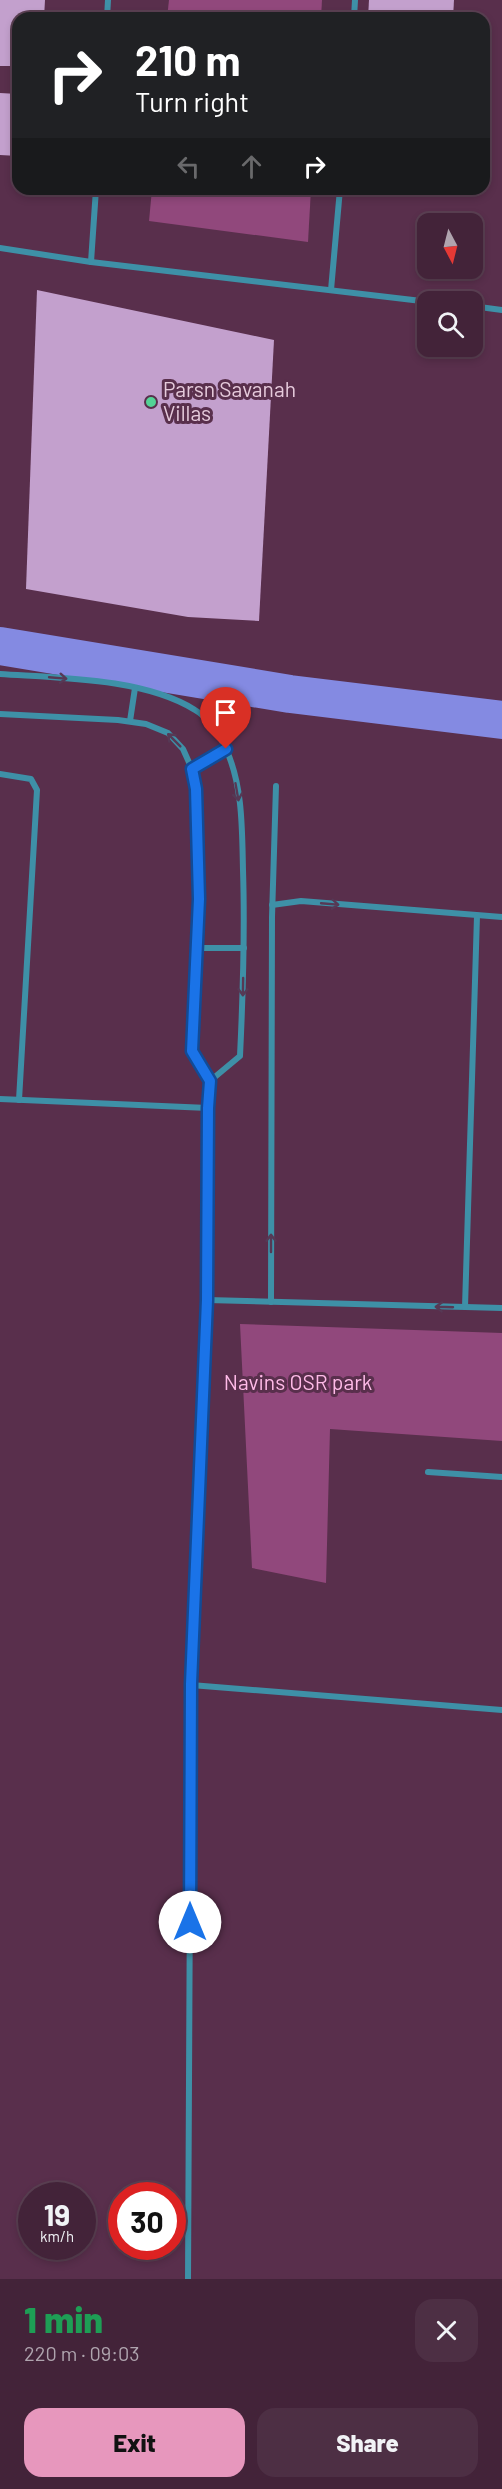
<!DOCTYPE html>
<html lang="en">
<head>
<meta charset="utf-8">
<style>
  body { margin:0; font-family:Barlow,sans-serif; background:#4d2f44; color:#f1f3f6; height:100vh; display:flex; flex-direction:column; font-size:22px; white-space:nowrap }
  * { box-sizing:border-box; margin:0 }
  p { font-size:20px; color:#afa4ae }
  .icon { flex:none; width:33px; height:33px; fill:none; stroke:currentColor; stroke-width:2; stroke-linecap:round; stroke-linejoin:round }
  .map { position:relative; height:2279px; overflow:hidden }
  .sheet { display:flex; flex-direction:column; background:#432339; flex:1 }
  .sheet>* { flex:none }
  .banner { position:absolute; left:12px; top:12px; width:478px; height:183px; border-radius:18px; box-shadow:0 3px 9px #0003,0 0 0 2px #5b4053; background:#202124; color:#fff; overflow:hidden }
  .needle { width:39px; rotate:173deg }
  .controls { position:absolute; left:417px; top:213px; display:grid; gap:12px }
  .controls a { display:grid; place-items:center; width:66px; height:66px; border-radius:12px; background:#432339; box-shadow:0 3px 9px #0003,0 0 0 2px #5b4053; font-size:30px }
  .speed { position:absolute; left:18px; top:2182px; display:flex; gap:12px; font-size:30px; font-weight:700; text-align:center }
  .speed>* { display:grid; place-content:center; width:78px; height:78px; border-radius:50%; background:#432339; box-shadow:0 3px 9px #0003,0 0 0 2px #5b4053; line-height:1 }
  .speed small { font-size:15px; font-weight:400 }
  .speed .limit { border:9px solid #d22; background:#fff; color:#111 }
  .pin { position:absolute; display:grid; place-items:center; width:51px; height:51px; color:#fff; margin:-62px -26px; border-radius:50% 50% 50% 0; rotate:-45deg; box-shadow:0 0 6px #0007 }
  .pin .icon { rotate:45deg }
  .me { position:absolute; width:66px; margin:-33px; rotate:0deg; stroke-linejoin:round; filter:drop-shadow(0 0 4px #0008) }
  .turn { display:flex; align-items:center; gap:21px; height:126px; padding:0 24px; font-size:27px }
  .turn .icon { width:78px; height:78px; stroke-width:2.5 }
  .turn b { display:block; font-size:42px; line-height:51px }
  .lanes { display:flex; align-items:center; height:57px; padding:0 24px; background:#0003; justify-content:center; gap:30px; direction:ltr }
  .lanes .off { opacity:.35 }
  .round { display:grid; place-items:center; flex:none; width:63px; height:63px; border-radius:18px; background:#4d2f44 }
  .summary { display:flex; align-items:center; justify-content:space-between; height:102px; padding:0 24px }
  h1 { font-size:36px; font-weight:800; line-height:45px; color:#1e9e55 }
  .action { display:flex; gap:12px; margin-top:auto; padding:12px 24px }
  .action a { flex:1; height:69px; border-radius:18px; background:#e797bd; color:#111; font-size:24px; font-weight:800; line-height:69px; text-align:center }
  .action a+a { background:#4d2f44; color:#f1f3f6 }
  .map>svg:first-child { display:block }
  .green { fill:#91487c }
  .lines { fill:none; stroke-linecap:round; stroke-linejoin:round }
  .canal { stroke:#848ae2; stroke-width:38 }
  .building { fill:#c3a0cd }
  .minor { stroke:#3e90a7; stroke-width:6 }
  .oneway { stroke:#563955 }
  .route-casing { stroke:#114b97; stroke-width:15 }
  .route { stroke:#1a73e8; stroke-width:10 }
  .poi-dot { fill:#54d396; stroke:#592f4c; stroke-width:2 }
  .labels { text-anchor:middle; stroke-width:6; stroke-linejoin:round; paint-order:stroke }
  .poi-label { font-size:21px; fill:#e6cbdc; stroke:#592f4c; text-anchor:start }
  .park-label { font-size:21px; fill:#ffbbe8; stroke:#592f4c }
</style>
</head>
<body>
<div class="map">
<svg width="502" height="2279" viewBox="0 0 502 2279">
  <rect width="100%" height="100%" fill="#592f4c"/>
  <g class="green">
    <polygon points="169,0 322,0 321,18 167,18"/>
    <polygon points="152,189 311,189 308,242 149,221"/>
    <polygon points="240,1324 502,1333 502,1441 330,1429 326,1583 252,1568"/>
  </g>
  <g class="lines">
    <polyline class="canal" points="0,646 290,694 502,720"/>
  </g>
  <g class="building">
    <polygon points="0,0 45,0 44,18 18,18 18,66 0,66"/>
    <polygon points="369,0 454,0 453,18 368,18"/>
    <polygon points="0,93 18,94 18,156 0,155"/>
    <polygon points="37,290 274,340 259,621 188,617 26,589"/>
  </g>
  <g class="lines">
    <g class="minor">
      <polyline points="107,18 108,0"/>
      <polyline points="354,18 355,0"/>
      <polyline points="0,248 91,262 430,302"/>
      <polyline points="91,262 96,189"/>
      <polyline points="331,290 340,189"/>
      <polyline points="472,306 502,310"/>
      <path d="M0,674C59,678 144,678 195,710C209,718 220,735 226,749C243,786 242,830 243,870C245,932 243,994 240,1056L210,1081"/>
      <polyline points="0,714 118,720 146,724 168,733 183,749 192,769 196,789 199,899 192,1051 210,1081 208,1108 207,1300 191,1685"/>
      <polyline points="130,721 135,688"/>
      <polyline points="192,769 226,749"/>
      <polyline points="0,774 31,779 37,790 19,1100"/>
      <polyline points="272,905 301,901 502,917"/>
      <polyline points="197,948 244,948"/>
      <polyline points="0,1099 208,1108"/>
      <polyline points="207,1300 502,1308"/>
      <polyline points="271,1302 272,917 276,786"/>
      <polyline points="465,1307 477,916"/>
      <polyline points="428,1472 502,1477"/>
      <polyline points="188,2279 191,1685 502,1710"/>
    </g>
  </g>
  <defs><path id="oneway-shaft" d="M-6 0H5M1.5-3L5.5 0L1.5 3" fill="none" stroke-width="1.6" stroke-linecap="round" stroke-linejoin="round" transform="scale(1.5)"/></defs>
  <g class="oneway">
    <use href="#oneway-shaft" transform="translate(58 678) rotate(5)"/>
    <use href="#oneway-shaft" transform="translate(174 740) rotate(-135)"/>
    <use href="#oneway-shaft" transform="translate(237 792) rotate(80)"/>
    <use href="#oneway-shaft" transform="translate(330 904) rotate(5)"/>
    <use href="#oneway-shaft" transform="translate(243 987) rotate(91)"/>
    <use href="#oneway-shaft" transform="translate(271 1243) rotate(-90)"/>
    <use href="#oneway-shaft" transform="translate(444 1307) rotate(-178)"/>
  </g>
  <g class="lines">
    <defs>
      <polyline id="route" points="190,1922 191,1684 207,1300 208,1108 210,1081 192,1051 199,899 196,789 192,769 226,749"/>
    </defs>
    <use href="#route" class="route-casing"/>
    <use href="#route" class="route"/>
  </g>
  <circle class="poi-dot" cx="151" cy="402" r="6"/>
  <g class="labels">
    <g class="poi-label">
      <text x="163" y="397">Parsn Savanah<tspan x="163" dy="24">Villas</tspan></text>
    </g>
    <g class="park-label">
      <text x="298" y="1390">Navins OSR park</text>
    </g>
  </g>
</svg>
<div class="controls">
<a><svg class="needle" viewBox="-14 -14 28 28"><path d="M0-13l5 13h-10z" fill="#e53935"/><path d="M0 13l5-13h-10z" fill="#afa4ae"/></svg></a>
<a><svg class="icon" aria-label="search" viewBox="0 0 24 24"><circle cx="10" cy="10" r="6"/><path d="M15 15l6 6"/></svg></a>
</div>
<div class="speed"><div>19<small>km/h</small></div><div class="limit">30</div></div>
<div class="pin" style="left:226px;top:749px;background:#d93025"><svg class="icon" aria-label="arrive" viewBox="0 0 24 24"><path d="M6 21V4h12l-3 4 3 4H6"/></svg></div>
<svg class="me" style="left:190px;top:1922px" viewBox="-20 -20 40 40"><circle r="19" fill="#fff"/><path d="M0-13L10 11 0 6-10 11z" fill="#1a73e8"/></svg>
<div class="banner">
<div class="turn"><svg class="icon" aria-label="right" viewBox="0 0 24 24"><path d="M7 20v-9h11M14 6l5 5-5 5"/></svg><div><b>210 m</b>Turn right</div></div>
<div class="lanes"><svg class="icon off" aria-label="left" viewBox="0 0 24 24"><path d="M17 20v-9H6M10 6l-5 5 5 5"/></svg><svg class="icon off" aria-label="ahead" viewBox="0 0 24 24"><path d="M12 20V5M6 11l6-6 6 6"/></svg><svg class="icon" aria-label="right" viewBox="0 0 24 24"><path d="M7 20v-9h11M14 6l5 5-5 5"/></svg></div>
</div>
</div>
<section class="sheet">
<div class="summary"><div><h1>1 min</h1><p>220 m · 09:03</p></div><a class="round"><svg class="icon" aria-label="close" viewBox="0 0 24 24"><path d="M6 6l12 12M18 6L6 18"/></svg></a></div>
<div class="action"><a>Exit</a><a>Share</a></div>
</section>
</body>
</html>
